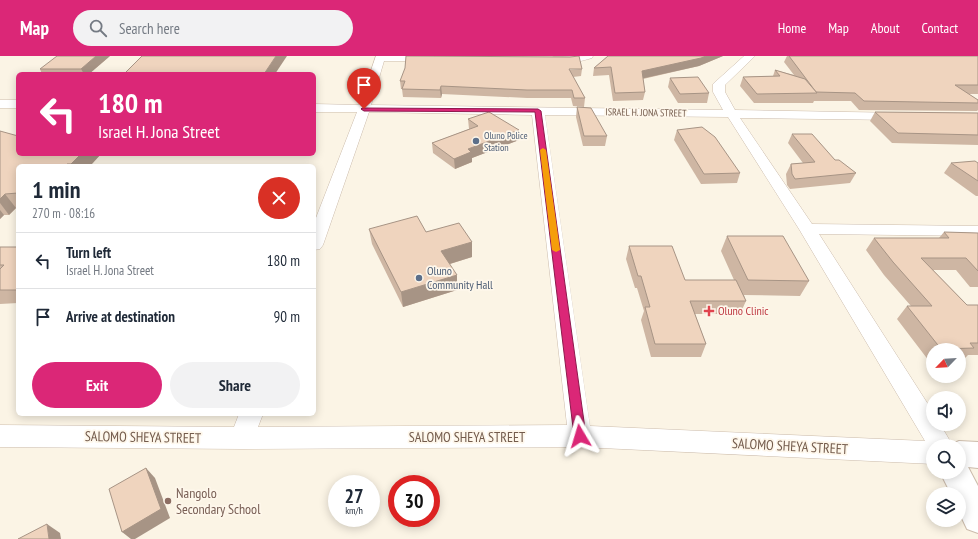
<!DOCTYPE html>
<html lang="en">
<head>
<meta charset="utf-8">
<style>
  body { margin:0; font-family:"PT Sans Narrow",sans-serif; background:#f2f2f3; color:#1f2937; height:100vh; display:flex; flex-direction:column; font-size:15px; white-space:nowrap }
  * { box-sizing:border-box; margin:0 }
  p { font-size:13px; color:#747a83 }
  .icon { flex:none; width:22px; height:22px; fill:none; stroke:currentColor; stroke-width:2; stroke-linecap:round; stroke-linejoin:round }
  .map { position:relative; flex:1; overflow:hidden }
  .sheet { position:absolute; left:16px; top:108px; width:300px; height:252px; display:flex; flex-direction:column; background:#fff; border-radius:6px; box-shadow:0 2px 10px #0003 }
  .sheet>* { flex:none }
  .guide { position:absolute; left:16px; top:16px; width:300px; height:84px; border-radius:6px; box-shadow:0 2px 10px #0003; background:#db2777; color:#fff; overflow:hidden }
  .needle { width:26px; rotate:245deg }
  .buttons { position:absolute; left:926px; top:287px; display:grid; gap:8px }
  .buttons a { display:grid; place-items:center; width:40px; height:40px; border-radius:50%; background:#fff; box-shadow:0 2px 10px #0003; font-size:20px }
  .speed { position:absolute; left:328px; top:419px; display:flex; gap:8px; font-size:20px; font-weight:700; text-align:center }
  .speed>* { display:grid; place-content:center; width:52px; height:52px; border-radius:50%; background:#fff; box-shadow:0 2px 10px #0003; line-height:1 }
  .speed small { font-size:10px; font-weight:400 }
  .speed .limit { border:6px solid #d22; background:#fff; color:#111 }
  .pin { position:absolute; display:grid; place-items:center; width:34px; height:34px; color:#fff; margin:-41px -17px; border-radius:50% 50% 50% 0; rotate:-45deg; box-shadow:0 0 4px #0007 }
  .pin .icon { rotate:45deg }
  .me { position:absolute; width:44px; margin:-22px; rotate:353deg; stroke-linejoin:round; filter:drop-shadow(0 0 3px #0008) }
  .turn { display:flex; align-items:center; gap:14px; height:84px; padding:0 16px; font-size:18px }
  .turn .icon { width:52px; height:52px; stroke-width:2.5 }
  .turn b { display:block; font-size:28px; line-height:34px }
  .round { display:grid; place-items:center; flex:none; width:42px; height:42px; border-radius:21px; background:#f2f2f3 }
  .overview { display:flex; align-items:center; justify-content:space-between; height:68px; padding:0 16px }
  h1 { font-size:24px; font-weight:600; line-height:30px }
  .action { display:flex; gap:8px; margin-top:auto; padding:8px 16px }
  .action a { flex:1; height:46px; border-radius:24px; background:#db2777; color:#fff; font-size:16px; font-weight:600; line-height:46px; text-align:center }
  .action a+a { background:#f2f2f3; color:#1f2937 }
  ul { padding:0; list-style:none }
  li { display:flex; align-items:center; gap:12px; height:56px; padding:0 16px; border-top:1px solid #e0e1e3 }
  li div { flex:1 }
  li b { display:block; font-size:15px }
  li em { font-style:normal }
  header { display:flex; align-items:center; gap:24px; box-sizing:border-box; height:56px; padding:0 20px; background:#db2777; color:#fff }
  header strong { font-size:19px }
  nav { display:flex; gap:22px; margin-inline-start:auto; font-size:14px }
  .search { width:280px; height:36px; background:#f2f2f3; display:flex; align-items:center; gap:10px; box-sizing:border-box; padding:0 14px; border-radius:22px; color:#747a83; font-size:15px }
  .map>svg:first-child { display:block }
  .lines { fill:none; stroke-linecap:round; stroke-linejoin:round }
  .minor-casing { stroke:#ccbcac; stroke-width:1 }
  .tertiary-casing { stroke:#ccbcac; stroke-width:2 }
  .minor { fill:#fff; fill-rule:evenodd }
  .tertiary { fill:#fff; fill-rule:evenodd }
  .wall { fill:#ceb6a3 }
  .shaded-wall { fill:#a79485 }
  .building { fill:#efd4be; stroke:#a79485 }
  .route { fill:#db2777; stroke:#8e194d }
  .slow { fill:#f59e0b }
  .service-dot { fill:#5c6f8a; stroke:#fef7eb; stroke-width:1.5 }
  .health-dot { fill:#e0444e; stroke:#fef7eb; stroke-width:1.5 }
  .education-dot { fill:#8d6e63; stroke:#fef7eb; stroke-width:1.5 }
  .labels { text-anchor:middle; stroke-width:3.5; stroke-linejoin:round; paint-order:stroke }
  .far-street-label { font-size:10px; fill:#735b4c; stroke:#fef7eb }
  .far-service-label { font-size:10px; fill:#4e5e75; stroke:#fef7eb; text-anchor:start }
  .service-label { font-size:12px; fill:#4e5e75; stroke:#fef7eb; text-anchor:start }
  .health-label { font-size:12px; fill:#be3a42; stroke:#fef7eb; text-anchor:start }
  .near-street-label { font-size:14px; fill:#735b4c; stroke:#fef7eb }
  .near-education-label { font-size:14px; fill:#785e54; stroke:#fef7eb; text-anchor:start }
</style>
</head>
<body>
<header>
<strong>Map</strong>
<div class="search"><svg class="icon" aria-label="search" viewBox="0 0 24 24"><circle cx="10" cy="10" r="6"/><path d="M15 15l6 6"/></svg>Search here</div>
<nav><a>Home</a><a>Map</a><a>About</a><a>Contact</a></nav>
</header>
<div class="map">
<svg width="978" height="483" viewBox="0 0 978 483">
  <rect width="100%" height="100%" fill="#fbf4e5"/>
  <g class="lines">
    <defs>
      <g id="minor">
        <path d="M376,0H434L435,2L430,5H384L371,49L723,54L713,36V28L744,0H755L725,29V36L735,54L903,57L905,60L903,63L899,64L740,62L812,168L978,170V180L819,178L933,356V368H940L953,390H933V408L580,391L242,393L0,391V369L234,371L239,358H263L258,371L567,369L532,59L369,56L323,189L320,193L314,194V167L357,56H314V48L359,49ZM545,59L728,61L799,173L925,385L590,370Z"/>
        <path d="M593,0L592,2C582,5 555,12 548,4L553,1Z"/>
        <rect x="0" y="44" width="18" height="8"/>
      </g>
      <polygon id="tertiary" points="959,385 978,386 978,412 968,411 978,430 978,477 967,473 959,456 959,438 951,438 940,416 959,416 959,390 948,390"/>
    </defs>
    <use href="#minor" class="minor-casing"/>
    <use href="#tertiary" class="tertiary-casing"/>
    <use href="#minor" class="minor"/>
    <use href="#tertiary" class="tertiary"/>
  </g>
  <g class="wall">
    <polygon points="110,0 89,18 42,18 40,13"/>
    <polygon points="608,0 723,0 699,10 643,23 645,36 643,44 613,45 609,19 593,20 594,12"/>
    <polygon points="787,0 978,0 978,38 969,38 978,44 978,54 977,55 859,54 851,45 814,45 813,47 754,47 740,30 743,21 773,20 775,14 794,19 784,6"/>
    <polygon points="582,13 581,20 573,21 585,42 584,51 573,50 571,42 527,42 442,38 441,42 403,41 402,33 401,33 400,25"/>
    <polygon points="670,22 709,37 707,47 678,47 668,31"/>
    <polygon points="577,51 607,80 605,90 583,90 576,61"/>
    <polygon points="875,56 978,57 978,89 892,87 870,65"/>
    <polygon points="468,63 519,74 519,84 472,102 472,106 455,113 433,97 432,87 469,73"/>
    <polygon points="677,74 740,117 737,127 701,128 674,84"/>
    <polygon points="0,75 18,98 101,98 90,110 18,110 18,152 16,152 9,159 4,159 0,163"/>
    <polygon points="792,78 856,117 850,127 790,133 787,129 786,118 791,108 803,107 788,87"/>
    <polygon points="951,107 978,107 978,140 976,140 944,117"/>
    <polygon points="369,173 426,176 472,186 472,201 450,208 457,234 403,251 372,188"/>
    <polygon points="944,176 978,177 978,231 970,231 956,214 933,214 967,249 978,249 978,299 968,299 962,305 959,305 959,294 933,294 933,305 929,305 897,263 907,250 911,250 884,219 866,194 874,182 939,182"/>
    <polygon points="727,180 809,225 800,240 744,239 746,245 740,258 695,258 706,288 701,301 651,301 641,264 644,255 637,232 635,232 626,203 629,190 685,224 734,224 721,195"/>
    <polygon points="0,191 18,191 18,247 0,248"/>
  </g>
  <g class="shaded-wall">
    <polygon points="96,0 110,0 89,18 84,18 81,13"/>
    <polygon points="276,0 287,0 275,18 264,18"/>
    <polygon points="706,0 723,0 699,10 640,23 642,15"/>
    <polygon points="441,30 442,38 441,42 440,34"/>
    <polygon points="519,74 519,84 472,102 472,106 455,113 454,103 468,93"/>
    <polygon points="81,98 101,98 90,110 72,110 71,108"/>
    <polygon points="5,138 16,152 9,159 0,147 0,143"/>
    <polygon points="0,154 4,159 0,163"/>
    <polygon points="472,186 472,201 443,210 441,195"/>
    <polygon points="457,219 457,234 403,251 401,236"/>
    <polygon points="146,412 155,422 170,462 135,483 131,483 122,476"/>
    <polygon points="47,468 60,477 61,483 49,483"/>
  </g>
  <g class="building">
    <polygon points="57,0 96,0 81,13 40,13"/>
    <polygon points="142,0 276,0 264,18 124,18"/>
    <polygon points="406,0 570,1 579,0 582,13 569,13 585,42 574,42 572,34 527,34 441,30 440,34 402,33 405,25 400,25 405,12"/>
    <polygon points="608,0 706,0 701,2 642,15 645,36 615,37 611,11 594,12"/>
    <polygon points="789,0 978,0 978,29 955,29 978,44 978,47 864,45 855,37 816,36"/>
    <polygon points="775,14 805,23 817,37 757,38 743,21 780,20"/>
    <polygon points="698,21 709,37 680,38 670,22"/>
    <polygon points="577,51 591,52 607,80 584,80"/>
    <polygon points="489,56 519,74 468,93 471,96 454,103 432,87 478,70 468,63"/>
    <polygon points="875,56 978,57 978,79 898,77"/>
    <polygon points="702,71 715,81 740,117 704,118 677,74"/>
    <polygon points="0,75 18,80 18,98 81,98 71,108 67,108 65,110 18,110 18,137 5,138 0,143"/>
    <polygon points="792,78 812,78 835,104 839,104 856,117 795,123 792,118 791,108 815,106"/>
    <polygon points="975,105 978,107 978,125 951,107"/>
    <polygon points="417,160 426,176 459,167 472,186 441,195 457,219 401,236 369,173"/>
    <polygon points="944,176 978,177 978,215 966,202 921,202 967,249 978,249 978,287 970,287 974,292 941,293 907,250 932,250 893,206 874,182 949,182"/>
    <polygon points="727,180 783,180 809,225 748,224"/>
    <polygon points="629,190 672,190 685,224 736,224 746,245 690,245 706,288 655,288 645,251 650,251 641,220 638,220"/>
    <polygon points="0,191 18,191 18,234 0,234 0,213 4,209 0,209"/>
    <polygon points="146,412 161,453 122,476 109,433"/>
    <polygon points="47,468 49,483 18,483"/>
  </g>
  <polygon class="route" points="362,52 538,53 541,55 586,380 584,383 580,385 576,383 574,380 535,56 364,55 361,53"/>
  <polygon class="slow" points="543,92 546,94 560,194 556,196 552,194 540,94"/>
  <g class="service-dot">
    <circle cx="476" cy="85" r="4"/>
    <circle cx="419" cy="222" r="4"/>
  </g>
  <path class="health-dot" d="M707 249h4v4h4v4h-4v4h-4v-4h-4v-4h4z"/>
  <circle class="education-dot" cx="168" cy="445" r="4"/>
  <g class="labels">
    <g class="far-street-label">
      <text transform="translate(646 56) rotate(1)" y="4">ISRAEL H. JONA STREET</text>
    </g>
    <g class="far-service-label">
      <text x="484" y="83">Oluno Police<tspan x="484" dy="12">Station</tspan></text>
    </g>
    <g class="service-label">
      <text x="427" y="219">Oluno<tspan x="427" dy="14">Community Hall</tspan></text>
    </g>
    <g class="health-label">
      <text x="718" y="259">Oluno Clinic</text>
    </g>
    <g class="near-street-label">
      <text transform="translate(143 381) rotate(1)" y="5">SALOMO SHEYA STREET</text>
      <text x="467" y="386">SALOMO SHEYA STREET</text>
      <text transform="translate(790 390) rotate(3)" y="5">SALOMO SHEYA STREET</text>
    </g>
    <g class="near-education-label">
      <text x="176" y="442">Nangolo<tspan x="176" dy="16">Secondary School</tspan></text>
    </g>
  </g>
</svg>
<div class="buttons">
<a><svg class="needle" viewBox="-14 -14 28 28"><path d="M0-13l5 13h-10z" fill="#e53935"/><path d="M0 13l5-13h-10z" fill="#747a83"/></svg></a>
<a><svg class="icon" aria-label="sound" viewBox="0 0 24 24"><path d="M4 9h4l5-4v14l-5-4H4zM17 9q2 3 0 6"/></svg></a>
<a><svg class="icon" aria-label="search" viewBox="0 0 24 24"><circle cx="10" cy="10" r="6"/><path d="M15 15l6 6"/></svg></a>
<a><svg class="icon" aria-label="layers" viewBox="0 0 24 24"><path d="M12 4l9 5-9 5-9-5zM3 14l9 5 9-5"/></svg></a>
</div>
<div class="speed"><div>27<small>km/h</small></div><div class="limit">30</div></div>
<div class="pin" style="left:364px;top:53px;background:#d93025"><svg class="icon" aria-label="arrive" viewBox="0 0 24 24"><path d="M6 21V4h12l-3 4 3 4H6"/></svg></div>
<svg class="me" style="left:580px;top:380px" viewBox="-20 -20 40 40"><path d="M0-17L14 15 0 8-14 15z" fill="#db2777" stroke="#fff" stroke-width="4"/></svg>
<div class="guide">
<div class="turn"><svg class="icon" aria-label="left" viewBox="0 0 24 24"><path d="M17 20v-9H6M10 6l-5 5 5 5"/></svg><div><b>180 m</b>Israel H. Jona Street</div></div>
</div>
<section class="sheet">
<div class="overview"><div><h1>1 min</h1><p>270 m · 08:16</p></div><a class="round" style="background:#d93025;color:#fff"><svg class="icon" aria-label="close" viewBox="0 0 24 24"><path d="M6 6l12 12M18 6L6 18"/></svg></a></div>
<ul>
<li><svg class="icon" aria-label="left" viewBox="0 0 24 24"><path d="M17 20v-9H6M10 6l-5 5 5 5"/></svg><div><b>Turn left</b><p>Israel H. Jona Street</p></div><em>180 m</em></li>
<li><svg class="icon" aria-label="arrive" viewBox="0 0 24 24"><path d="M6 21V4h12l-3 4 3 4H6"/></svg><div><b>Arrive at destination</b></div><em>90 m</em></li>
</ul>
<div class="action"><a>Exit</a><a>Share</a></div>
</section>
</div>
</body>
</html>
